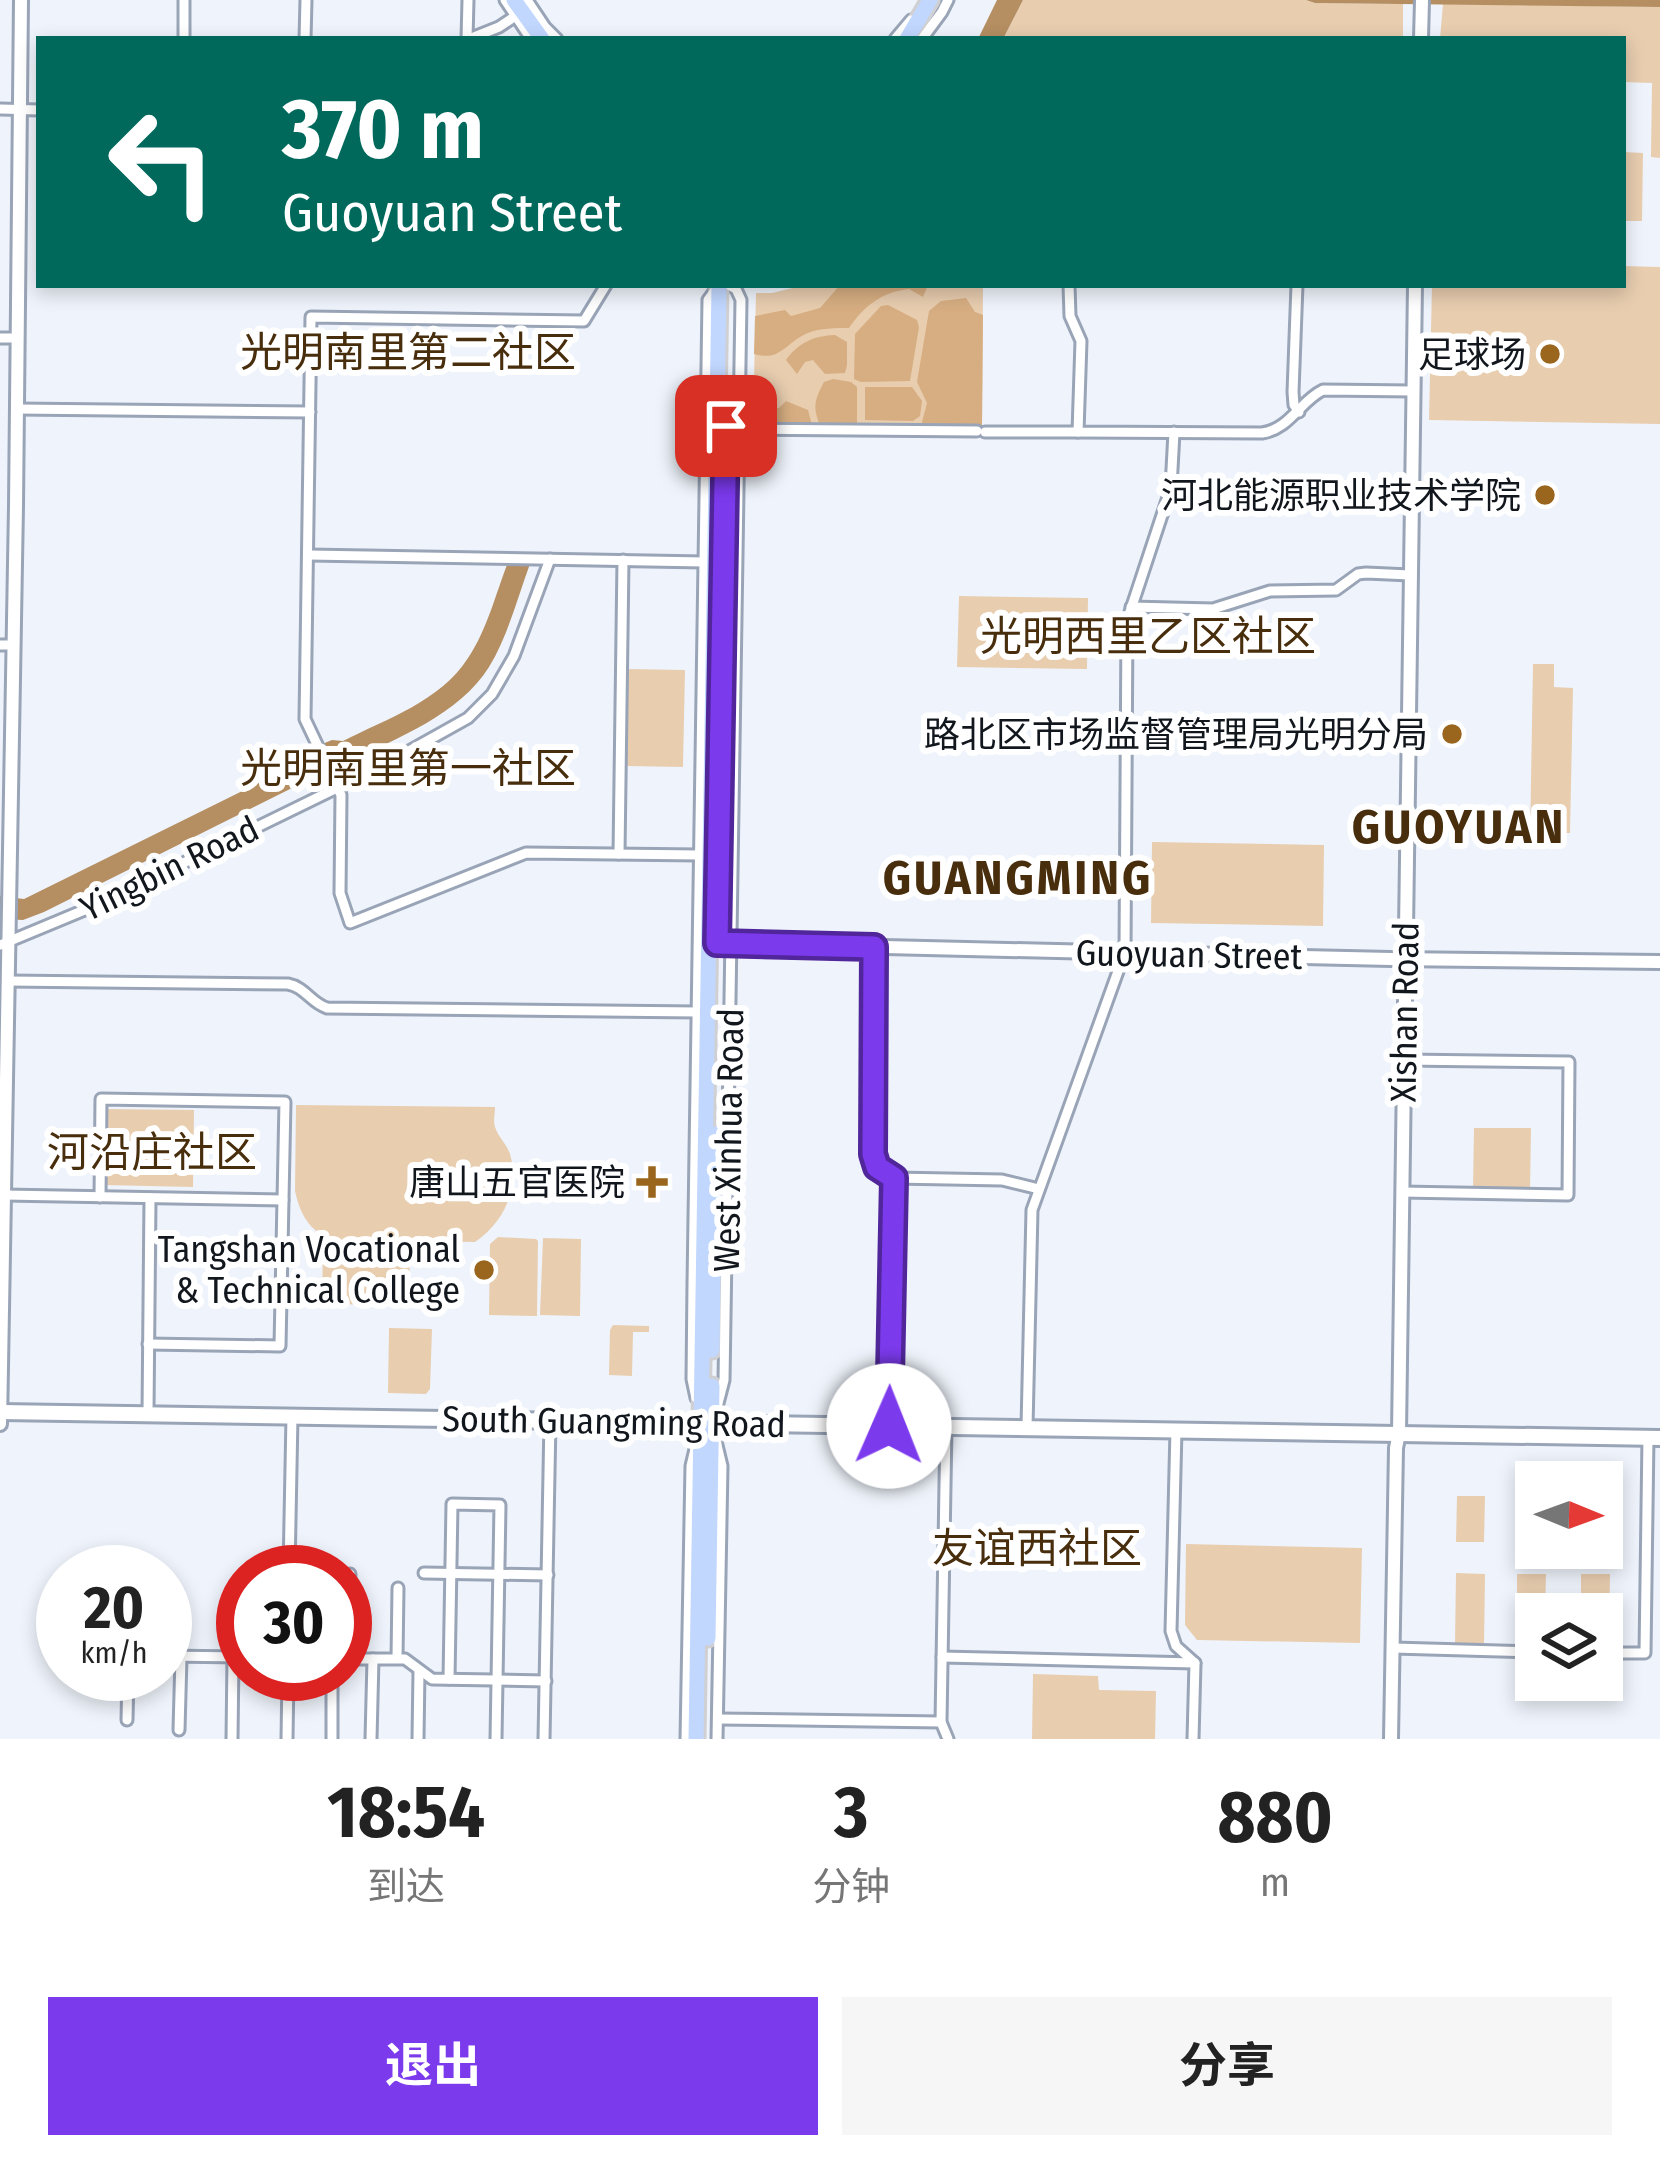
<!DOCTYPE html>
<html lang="zh">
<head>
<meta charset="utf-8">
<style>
  body { margin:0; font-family:"Fira Sans Condensed","Noto Sans SC",sans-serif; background:#f6f6f6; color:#222; height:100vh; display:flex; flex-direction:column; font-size:45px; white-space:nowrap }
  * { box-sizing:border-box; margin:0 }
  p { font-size:39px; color:#767676 }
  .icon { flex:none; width:66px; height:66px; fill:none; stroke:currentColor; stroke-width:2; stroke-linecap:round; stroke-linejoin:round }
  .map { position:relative; height:1739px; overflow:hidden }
  .details { display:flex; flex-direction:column; background:#fff; flex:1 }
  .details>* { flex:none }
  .guide { position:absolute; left:36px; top:36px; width:1590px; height:252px; border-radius:0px; box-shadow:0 6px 18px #0003; background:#00695c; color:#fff; overflow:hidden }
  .needle { width:78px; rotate:91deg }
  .buttons { position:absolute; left:1515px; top:1461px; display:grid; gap:24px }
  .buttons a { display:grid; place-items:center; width:108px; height:108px; border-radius:0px; background:#fff; box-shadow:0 6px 18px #0003; font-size:60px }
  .speed { position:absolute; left:36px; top:1545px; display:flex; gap:24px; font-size:60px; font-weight:700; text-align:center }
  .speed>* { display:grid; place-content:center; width:156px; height:156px; border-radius:50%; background:#fff; box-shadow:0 6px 18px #0003; line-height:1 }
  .speed small { font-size:30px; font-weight:400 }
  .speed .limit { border:18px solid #d22; background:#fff; color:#111 }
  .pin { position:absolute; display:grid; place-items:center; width:102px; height:102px; color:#fff; margin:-51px; border-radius:24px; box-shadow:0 6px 18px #0006 }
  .me { position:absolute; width:132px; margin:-66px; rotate:1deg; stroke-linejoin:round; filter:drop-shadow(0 0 9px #0008) }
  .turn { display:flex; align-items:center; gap:42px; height:252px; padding:0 48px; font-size:54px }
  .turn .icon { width:156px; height:156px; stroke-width:2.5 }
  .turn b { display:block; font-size:84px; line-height:102px }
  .eta { display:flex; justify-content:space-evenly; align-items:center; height:204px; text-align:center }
  .eta b { font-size:72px; font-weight:700; line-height:84px }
  .action { display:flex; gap:24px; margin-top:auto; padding:24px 48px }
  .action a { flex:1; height:138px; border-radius:0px; background:#7c3aed; color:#fff; font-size:48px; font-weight:700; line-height:138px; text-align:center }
  .action a+a { background:#f6f6f6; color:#222 }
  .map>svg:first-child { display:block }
  .green { fill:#e8cdaf }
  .forest { fill:#d7ae82 }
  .water { fill:#b58e62 }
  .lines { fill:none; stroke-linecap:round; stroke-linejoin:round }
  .minor-casing { stroke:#99a4b7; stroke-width:15 }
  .tertiary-casing { stroke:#99a4b7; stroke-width:18 }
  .secondary-casing { stroke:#99a4b7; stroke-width:20 }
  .primary-casing { stroke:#d0d0d2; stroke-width:21 }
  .minor { stroke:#fff; stroke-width:9 }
  .tertiary { stroke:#fff; stroke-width:12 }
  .secondary { stroke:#fff; stroke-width:14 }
  .primary { stroke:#c1d7fe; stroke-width:15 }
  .route-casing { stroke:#51269a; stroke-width:30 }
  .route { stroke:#7c3aed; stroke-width:21 }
  .poi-dot { fill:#9a651d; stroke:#fff; stroke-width:4.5 }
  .labels { text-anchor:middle; stroke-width:12; stroke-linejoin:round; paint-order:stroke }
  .poi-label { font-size:36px; fill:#12161d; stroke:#fff; text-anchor:end }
  .street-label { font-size:36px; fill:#12161d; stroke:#fff }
  .quarter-label { font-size:42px; fill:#482e0d; stroke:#fff }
  .district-label { font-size:48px; font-weight:bold; letter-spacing:3px; fill:#482e0d; stroke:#fff }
</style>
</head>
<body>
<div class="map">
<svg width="1660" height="1739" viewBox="0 0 1660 1739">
  <rect width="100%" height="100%" fill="#eff4fc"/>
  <g class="green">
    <polygon points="1023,0 1306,0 1315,3 1403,4 1403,39 1003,39"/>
    <polygon points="1443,4 1660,7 1660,158 1651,157 1652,83 1623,82 1623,39 1440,39"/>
    <polygon points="1623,152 1643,153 1642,221 1623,221"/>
    <polygon points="1623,266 1660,267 1660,424 1429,420 1432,285 1623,285"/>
    <polygon points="805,285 983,285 982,426 753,424 756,293 772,293"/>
    <polygon points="959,596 1088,598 1087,669 957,667"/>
    <polygon points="1533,664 1554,664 1554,687 1573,688 1570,833 1546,833 1545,841 1530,840"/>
    <polygon points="627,669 685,670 683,767 626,766"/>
    <polygon points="1152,842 1324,845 1323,926 1151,923"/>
    <path d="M296,1105L495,1107C495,1114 493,1121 495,1127C498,1137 507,1144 510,1154C520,1188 504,1222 475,1242L410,1241L409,1305L322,1304L323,1240L330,1239C309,1230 300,1214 295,1191Z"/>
    <polygon points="104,1109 194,1110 193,1187 103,1185"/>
    <polygon points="1474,1128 1531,1128 1530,1191 1473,1190"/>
    <polygon points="498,1237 536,1239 538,1241 537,1316 489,1315 490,1244"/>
    <polygon points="543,1238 581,1239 580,1316 540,1315"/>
    <polygon points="613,1325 649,1326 649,1332 633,1332 632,1376 609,1375 610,1330"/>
    <polygon points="389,1328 432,1329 430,1389 426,1394 388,1393"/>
    <polygon points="1457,1496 1485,1496 1484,1542 1456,1542"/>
    <polygon points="1186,1544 1362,1548 1360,1643 1197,1640 1185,1625"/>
    <polygon points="1456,1573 1485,1574 1484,1646 1455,1645"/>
    <polygon points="1517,1574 1546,1574 1545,1614 1536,1614 1536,1646 1517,1646"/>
    <polygon points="1581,1574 1610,1574 1609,1647 1602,1646 1602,1614 1581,1614"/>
    <polygon points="1033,1674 1098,1676 1099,1690 1156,1691 1155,1739 1032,1739"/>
  </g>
  <g class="forest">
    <path d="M840,285H928L923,297L909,289C882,292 864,306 849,328C835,328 821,328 808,333C785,342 782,362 754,354L755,316L785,310L791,316L820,308Z"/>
    <polygon points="966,298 975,312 983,315 982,426 921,426 927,403 917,382 929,311 941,301"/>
    <polygon points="888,305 917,320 919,327 910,381 861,382 854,379 855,334 881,306"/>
    <path d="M835,335L847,342V365L845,373L825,374L813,360L805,362L797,374L786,360C799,342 814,336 835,335Z"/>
    <path d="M833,379L851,382L857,387V426L820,425C812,407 815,399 824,382Z"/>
    <polygon points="865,387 912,387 922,401 920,416 913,421 865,420"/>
    <polygon points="786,401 808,410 812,425 753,424 753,407 779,408"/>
  </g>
  <g class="water">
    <polygon points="997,0 1023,0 1003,39 978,39"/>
    <polygon points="1306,0 1660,0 1660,7 1315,3"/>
    <path d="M531,561C518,596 508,636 489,667C459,715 398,737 350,762C341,772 331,775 318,775L44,912L23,920L0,919V896L24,899L311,757L315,747L332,740L343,741C386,719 441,701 468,658C487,630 496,593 508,562Z"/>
  </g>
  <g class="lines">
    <defs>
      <g id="minor">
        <polyline points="505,0 531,39"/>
        <polyline points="527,0 545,27 557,39"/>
        <polyline points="184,39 184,0"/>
        <polyline points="305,39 306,0"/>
        <polyline points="467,39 468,0"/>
        <polyline points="469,39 499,27 514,17"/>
        <polyline points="895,39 911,20"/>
        <polyline points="922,39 942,12 948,0"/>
        <polyline points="0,109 39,110"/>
        <polyline points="606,285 584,321 311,317 305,719 341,795 340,893 350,923 526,853 699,855"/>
        <path d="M1069,285L1070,316L1081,341L1078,432L1262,433C1290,429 1300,401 1323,390L1413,391"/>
        <polyline points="1297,285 1293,392 1294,405 1299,412"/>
        <polyline points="0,338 17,338"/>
        <polyline points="17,409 310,412"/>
        <polyline points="739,429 977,431"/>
        <polyline points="985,432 1078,432"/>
        <polyline points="309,555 704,562"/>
        <polyline points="1131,607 1213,609 1270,591 1336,590 1358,574 1366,573 1410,575"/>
        <polyline points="0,645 13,645"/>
        <polyline points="619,854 623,560"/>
        <polyline points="0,945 94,906 171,869 384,765 468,718 492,694 514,656 550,559"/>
        <polyline points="874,947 873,1154 877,1167 894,1178 1002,1180 1039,1189"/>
        <path d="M8,981L288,984C305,987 311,1003 327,1008L697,1012"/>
        <polyline points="1402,1192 1568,1195 1569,1062 1403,1060"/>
        <polyline points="4,1195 283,1200"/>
        <polyline points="100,1197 101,1099 285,1102 280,1346 148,1344"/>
        <polyline points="696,1398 692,1379 693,1284 708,300 719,285"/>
        <polyline points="717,1407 724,1380 741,300 736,289 729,285"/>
        <polyline points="148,1413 150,1198"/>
        <polyline points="889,1426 894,1178"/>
        <polyline points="946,1426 941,1722 948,1739"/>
        <polyline points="1027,1427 1032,1210 1125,952 1127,621 1171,488 1174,432"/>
        <polyline points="1176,1430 1171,1631 1176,1646 1195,1663 1193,1739"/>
        <polyline points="716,1441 722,1466 717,1739"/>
        <polyline points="289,1572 292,1416"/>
        <polyline points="424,1573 548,1575"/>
        <polyline points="1393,1648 1536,1652"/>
        <polyline points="1602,1653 1645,1653 1648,1437"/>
        <polyline points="165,1656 243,1657"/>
        <polyline points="942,1657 1195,1663"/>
        <polyline points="397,1658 398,1588"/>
        <polyline points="345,1659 405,1659 432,1679 546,1681"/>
        <polyline points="349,1659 350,1574"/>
        <polyline points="449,1679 452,1504 500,1505 496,1739"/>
        <polyline points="718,1719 941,1722"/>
        <polyline points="127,1720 128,1674"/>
        <polyline points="179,1730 181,1657"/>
        <polyline points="232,1739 233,1657"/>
        <polyline points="287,1739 288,1674"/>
        <polyline points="332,1739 332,1674"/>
        <polyline points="371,1739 373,1659"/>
        <polyline points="418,1739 419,1671"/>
        <polyline points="544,1739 550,1420"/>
        <polyline points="686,1739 691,1466 695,1449"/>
      </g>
      <g id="tertiary">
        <polyline points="1421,39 1422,0"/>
        <polyline points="717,943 1391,959 1660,962"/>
        <polyline points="0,1424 16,506 21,0"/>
        <polyline points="1391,1739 1396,1448 1399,1433 1415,285"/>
      </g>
      <polyline id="secondary" points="0,1412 1660,1438"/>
      <g id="primary">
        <polyline points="514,0 542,39"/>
        <polyline points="907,39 930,0"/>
        <polyline points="712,1350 715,1134"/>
        <polyline points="708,1638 712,1386"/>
        <polyline points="696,1739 719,285"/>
      </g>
    </defs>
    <use href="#minor" class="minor-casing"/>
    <use href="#tertiary" class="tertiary-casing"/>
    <use href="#secondary" class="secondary-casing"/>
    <use href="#primary" class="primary-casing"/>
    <use href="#minor" class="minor"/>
    <use href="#tertiary" class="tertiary"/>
    <use href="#secondary" class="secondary"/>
    <use href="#primary" class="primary"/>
  </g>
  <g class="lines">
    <defs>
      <polyline id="route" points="726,426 717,943 874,947 873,1154 877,1167 894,1178 889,1426"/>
    </defs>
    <use href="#route" class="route-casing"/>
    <use href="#route" class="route"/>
  </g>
  <g class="poi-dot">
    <circle cx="1550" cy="354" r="12"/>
    <circle cx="1545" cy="495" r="12"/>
    <circle cx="1452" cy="734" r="12"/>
    <path d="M646 1164h12v12h12v12h-12v12h-12v-12h-12v-12h12z"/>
    <circle cx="484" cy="1270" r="12"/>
  </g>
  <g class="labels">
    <g class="poi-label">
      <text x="1526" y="367">足球场</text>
      <text x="1521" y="508">河北能源职业技术学院</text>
      <text x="1428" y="747">路北区市场监督管理局光明分局</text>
      <text x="625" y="1195">唐山五官医院</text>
      <text x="460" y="1262">Tangshan Vocational<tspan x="460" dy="41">&amp; Technical College</tspan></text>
    </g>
    <g class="street-label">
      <text transform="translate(169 868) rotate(-26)" y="13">Yingbin Road</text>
      <text transform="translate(1189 954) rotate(1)" y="13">Guoyuan Street</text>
      <text transform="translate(1404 1012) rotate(-89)" y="13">Xishan Road</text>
      <text transform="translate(728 1140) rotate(-89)" y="13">West Xinhua Road</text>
      <text transform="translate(614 1421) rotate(1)" y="13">South Guangming Road</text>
    </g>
    <g class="quarter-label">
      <text x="408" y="367">光明南里第二社区</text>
      <text x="1148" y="651">光明西里乙区社区</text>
      <text x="408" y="783">光明南里第一社区</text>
      <text x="152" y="1167">河沿庄社区</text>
      <text x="1037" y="1563">友谊西社区</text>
    </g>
    <g class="district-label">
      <text x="1459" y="843">GUOYUAN</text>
      <text x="1018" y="894">GUANGMING</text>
    </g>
  </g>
</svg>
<div class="buttons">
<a><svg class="needle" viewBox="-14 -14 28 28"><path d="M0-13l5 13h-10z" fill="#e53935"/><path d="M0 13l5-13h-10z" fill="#767676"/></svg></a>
<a><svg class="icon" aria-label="layers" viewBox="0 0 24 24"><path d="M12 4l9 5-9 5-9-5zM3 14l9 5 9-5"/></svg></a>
</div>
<div class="speed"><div>20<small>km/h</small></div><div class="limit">30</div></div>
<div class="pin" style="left:726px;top:426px;background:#d93025"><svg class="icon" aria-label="arrive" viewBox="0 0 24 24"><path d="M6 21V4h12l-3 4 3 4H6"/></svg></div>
<svg class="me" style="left:889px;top:1426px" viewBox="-20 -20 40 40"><circle r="19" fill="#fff"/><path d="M0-13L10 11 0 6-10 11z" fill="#7c3aed"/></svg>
<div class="guide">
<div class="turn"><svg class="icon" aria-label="left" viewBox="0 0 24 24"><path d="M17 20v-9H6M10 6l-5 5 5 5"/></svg><div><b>370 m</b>Guoyuan Street</div></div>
</div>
</div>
<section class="details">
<div class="eta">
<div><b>18:54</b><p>到达</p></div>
<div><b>3</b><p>分钟</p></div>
<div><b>880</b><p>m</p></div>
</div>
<div class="action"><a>退出</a><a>分享</a></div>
</section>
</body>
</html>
